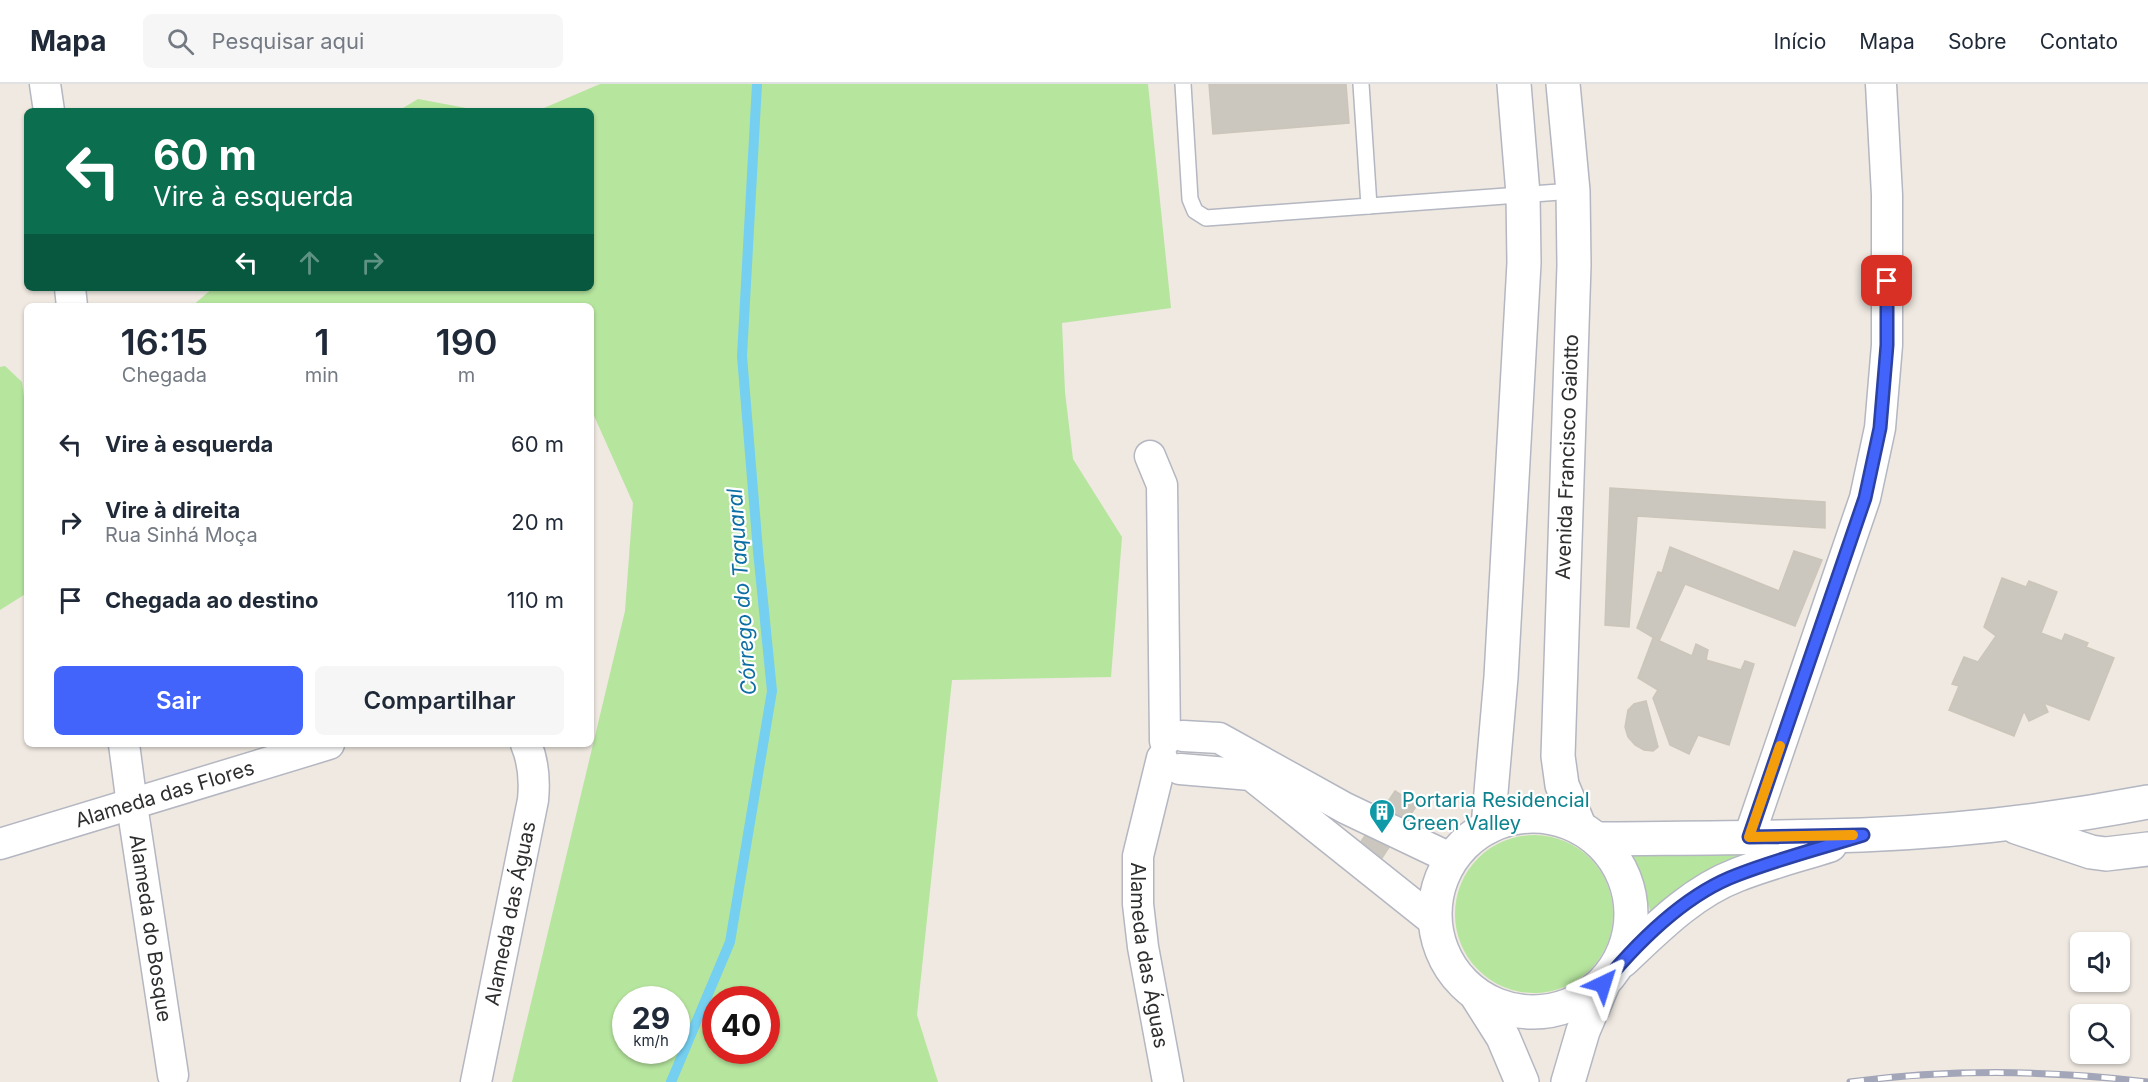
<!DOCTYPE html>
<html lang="pt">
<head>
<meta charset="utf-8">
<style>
  body { margin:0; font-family:Inter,sans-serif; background:#f6f6f7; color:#1f2937; height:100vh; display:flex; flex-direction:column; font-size:22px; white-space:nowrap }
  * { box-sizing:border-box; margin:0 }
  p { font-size:20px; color:#747a83 }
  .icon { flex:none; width:33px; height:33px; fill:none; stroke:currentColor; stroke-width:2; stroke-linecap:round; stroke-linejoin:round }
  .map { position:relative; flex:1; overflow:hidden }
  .drawer { position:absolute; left:24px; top:219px; width:570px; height:444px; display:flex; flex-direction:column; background:#fff; border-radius:9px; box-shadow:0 2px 4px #0004 }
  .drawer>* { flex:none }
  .banner { position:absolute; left:24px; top:24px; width:570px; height:183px; border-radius:9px; box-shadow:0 2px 4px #0004; background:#0b6e4f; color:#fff; overflow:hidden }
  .controls { position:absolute; left:2070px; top:848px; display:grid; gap:12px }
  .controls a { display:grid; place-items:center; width:60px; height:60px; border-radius:9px; background:#fff; box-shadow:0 2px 4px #0004; font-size:30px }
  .speed { position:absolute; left:612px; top:902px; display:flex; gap:12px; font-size:30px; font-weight:700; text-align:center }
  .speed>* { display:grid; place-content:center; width:78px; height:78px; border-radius:50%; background:#fff; box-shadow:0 2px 4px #0004; line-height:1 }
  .speed small { font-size:15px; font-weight:400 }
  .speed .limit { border:9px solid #d22; background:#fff; color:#111 }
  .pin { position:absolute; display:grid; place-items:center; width:51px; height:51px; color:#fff; margin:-26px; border-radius:12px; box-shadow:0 3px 9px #0006 }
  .me { position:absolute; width:66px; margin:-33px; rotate:41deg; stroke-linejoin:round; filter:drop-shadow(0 0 4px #0008) }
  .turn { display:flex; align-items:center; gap:21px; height:126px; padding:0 30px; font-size:27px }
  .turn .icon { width:78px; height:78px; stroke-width:2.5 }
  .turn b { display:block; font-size:42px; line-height:51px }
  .lanes { display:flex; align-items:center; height:57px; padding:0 30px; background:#0003; justify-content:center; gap:30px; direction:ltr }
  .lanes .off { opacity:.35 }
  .eta { display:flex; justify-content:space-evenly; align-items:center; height:102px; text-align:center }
  .eta b { font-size:36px; font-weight:600; line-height:42px }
  .action { display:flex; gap:12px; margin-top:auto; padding:12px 30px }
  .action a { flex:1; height:69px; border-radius:9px; background:#4264fb; color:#fff; font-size:24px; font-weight:600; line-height:69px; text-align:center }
  .action a+a { background:#f6f6f7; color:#1f2937 }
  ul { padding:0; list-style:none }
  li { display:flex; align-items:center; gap:18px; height:78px; padding:0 30px }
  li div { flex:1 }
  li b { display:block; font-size:22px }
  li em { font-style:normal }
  header { display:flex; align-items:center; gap:36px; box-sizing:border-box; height:84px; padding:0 30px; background:#fff; border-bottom:2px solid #e0e1e3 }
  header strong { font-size:28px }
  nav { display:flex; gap:33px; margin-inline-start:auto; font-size:21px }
  .search { width:420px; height:54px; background:#f6f6f7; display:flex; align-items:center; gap:15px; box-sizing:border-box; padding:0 21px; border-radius:9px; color:#747a83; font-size:22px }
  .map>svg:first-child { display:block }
  .green { fill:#b6e59e; fill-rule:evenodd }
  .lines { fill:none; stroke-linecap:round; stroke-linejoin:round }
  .stream { stroke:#75cff0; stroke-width:10 }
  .building { fill:#cbc7bf; stroke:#cbc5ba; stroke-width:1.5 }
  .service-casing { stroke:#b4b7c1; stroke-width:18 }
  .minor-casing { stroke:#b4b7c1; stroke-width:33 }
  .tertiary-casing { stroke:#b4b7c1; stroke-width:36 }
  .service { stroke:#fff; stroke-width:15 }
  .minor { stroke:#fff; stroke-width:30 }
  .tertiary { stroke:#fff; stroke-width:33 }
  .rail-casing { stroke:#a3a6b8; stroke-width:7 }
  .rail { stroke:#fff; stroke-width:4.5; stroke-dasharray:14; stroke-linecap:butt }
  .route-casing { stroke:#2b41a3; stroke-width:15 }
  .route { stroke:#4264fb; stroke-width:10 }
  .slow { stroke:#f59e0b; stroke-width:10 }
  .labels { text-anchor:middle; stroke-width:4.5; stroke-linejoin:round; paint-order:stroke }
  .street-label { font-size:20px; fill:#2e2e2e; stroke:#fff }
  .culture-label { font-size:20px; fill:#0d838f; stroke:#fff; text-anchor:start }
  .water-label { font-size:21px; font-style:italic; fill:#0d6fa3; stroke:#fff }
</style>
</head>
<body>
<header>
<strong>Mapa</strong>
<div class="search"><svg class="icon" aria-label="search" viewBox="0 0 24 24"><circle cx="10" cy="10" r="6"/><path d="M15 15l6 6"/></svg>Pesquisar aqui</div>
<nav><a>Início</a><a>Mapa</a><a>Sobre</a><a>Contato</a></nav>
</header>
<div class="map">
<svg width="2148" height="998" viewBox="0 0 2148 998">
  <rect width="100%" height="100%" fill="#efe9e1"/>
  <g class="green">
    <path d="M600,0H1148L1171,224L1062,239L1065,308L1073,375L1122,453L1111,593L952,596L917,931L938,998H512L625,527L633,419L591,325V222H192L213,204H591V27H537ZM626,915H676V966H626ZM716,915H766V966H716Z"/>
    <polygon points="418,15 482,27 398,27"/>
    <polygon points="5,282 22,298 27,336 27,509 0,526 0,283"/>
    <circle cx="1534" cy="830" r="79"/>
    <polygon points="1773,769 1652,831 1637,792 1626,770"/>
  </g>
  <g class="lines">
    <polyline class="stream" points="671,998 730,858 772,607 758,467 742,272 757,0"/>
  </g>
  <g class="building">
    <polygon points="1209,0 1346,0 1349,39 1213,50"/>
    <polygon points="1610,404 1825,418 1825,444 1637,432 1629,543 1605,541"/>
    <polygon points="1670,463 1779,507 1794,467 1822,476 1795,542 1685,500 1659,557 1637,544 1658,488 1662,489"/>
    <polygon points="2002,494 2026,503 2029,497 2057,508 2041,549 2062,557 2065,550 2088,559 2086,563 2114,574 2089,636 2044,619 2048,628 2029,637 2024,627 2014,652 1949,626 1959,602 1952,600 1964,573 1978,578 1996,552 1984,543"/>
    <polygon points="1653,554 1692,572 1696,560 1708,566 1706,576 1741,586 1745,577 1754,580 1729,661 1698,651 1689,670 1670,661 1653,614 1658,606 1638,594"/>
    <polygon points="1646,617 1658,663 1653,667 1644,666 1635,661 1628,653 1625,643 1628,626 1634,620"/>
    <polygon points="1395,707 1417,721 1376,783 1354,768"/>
  </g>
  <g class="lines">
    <defs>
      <g id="service">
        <polyline points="1183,0 1190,115 1195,127 1206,134 1573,107"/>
        <polyline points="1361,0 1369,122"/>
      </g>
      <g id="minor">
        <polyline points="45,0 49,27"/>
        <polyline points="70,204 72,222"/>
        <polyline points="1150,372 1162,401 1165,657"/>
        <polyline points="1183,652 1219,654 1345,724 1452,775"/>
        <path id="s1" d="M124,660L132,721L173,991"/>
        <path id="s2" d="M1162,674L1138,772V820L1143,863L1168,998"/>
        <polyline points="1180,685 1251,691 1434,837"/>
        <polyline points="1749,753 1865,414 1880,344 1887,261 1887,111 1881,0"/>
        <path id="s3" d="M0,760L329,660"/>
        <path id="s4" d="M476,998L533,716C535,696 534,679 526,660"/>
      </g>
      <g id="tertiary">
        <polyline points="1563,0 1573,107 1574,181 1558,672 1562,701 1580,744"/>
        <circle cx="1533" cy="830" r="98"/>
        <polyline points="1488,743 1501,593 1524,179 1523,110 1514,0"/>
        <polyline points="2016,743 2091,768 2106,770 2148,765"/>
        <path d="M1598,755C1686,754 1774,754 1862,751C1958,747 2054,736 2148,718"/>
        <path d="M1622,877C1656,845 1692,808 1737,791C1767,779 1799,771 1830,761"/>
        <polyline points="1477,912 1503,953 1522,998"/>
        <polyline points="1568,998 1583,947 1603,900"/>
      </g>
    </defs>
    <use href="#service" class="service-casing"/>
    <use href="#minor" class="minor-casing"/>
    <use href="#tertiary" class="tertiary-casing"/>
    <use href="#service" class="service"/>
    <use href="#minor" class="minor"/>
    <use href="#tertiary" class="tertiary"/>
    <defs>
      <path id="rail" d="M1850,998C1949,985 2049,986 2148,998"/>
    </defs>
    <use href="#rail" class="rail-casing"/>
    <use href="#rail" class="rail"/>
  </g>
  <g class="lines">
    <defs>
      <path id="route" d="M1603,900C1637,859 1686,810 1737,791C1778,775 1821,764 1863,751L1749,753L1865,414L1880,344L1887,261V197"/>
    </defs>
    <use href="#route" class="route-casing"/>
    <use href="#route" class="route"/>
    <polyline class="slow" points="1780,662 1749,753 1853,751"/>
  </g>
  <defs>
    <symbol id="building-pin" viewBox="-11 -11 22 30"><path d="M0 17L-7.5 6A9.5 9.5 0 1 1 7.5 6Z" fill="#0f9aa8" stroke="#fff"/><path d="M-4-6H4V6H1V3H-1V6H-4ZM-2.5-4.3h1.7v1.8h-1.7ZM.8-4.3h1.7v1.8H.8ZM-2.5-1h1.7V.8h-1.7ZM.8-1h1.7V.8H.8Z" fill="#fff"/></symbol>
  </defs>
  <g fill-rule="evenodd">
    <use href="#building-pin" x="1367" y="713" width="30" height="40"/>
  </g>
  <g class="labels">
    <g class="street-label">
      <text transform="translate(1567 373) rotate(-88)" y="7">Avenida Francisco Gaiotto</text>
      <text dy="7" stroke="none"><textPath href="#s3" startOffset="172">Alameda das Flores</textPath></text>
      <text dy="7" stroke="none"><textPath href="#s4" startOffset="172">Alameda das Águas</textPath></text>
      <text dy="7" stroke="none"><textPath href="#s1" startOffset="186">Alameda do Bosque</textPath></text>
      <text dy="7" stroke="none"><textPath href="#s2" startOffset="201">Alameda das Águas</textPath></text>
    </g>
    <g class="culture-label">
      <text x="1402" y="723">Portaria Residencial<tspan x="1402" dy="23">Green Valley</tspan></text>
    </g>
    <g class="water-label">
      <text transform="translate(742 508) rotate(-94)" y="7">Córrego do Taquaral</text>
    </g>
  </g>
</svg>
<div class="controls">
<a><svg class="icon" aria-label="sound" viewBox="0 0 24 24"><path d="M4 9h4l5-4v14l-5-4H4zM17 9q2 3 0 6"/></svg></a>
<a><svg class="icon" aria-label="search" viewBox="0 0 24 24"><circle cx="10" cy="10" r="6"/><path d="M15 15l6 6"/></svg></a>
</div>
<div class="speed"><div>29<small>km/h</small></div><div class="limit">40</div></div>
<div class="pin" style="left:1887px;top:197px;background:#d93025"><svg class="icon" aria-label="arrive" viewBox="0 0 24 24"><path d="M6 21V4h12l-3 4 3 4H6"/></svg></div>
<svg class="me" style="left:1603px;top:900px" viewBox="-20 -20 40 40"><path d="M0-17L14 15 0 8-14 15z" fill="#4264fb" stroke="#fff" stroke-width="4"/></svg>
<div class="banner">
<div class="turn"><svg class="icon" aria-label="left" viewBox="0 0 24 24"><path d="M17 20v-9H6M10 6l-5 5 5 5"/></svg><div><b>60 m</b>Vire à esquerda</div></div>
<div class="lanes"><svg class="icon" aria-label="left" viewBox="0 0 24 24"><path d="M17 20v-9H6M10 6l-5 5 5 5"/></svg><svg class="icon off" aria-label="ahead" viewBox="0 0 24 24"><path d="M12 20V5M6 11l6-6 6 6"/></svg><svg class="icon off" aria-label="right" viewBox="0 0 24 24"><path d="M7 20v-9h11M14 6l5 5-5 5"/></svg></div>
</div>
<section class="drawer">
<div class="eta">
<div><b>16:15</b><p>Chegada</p></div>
<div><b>1</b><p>min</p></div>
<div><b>190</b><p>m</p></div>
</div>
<ul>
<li><svg class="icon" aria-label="left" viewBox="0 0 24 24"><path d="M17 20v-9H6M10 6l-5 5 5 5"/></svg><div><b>Vire à esquerda</b></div><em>60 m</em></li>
<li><svg class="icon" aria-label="right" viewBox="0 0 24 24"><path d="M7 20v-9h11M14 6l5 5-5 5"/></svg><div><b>Vire à direita</b><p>Rua Sinhá Moça</p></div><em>20 m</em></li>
<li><svg class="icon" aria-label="arrive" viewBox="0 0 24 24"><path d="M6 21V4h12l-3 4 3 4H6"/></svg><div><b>Chegada ao destino</b></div><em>110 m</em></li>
</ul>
<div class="action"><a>Sair</a><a>Compartilhar</a></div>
</section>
</div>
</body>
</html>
